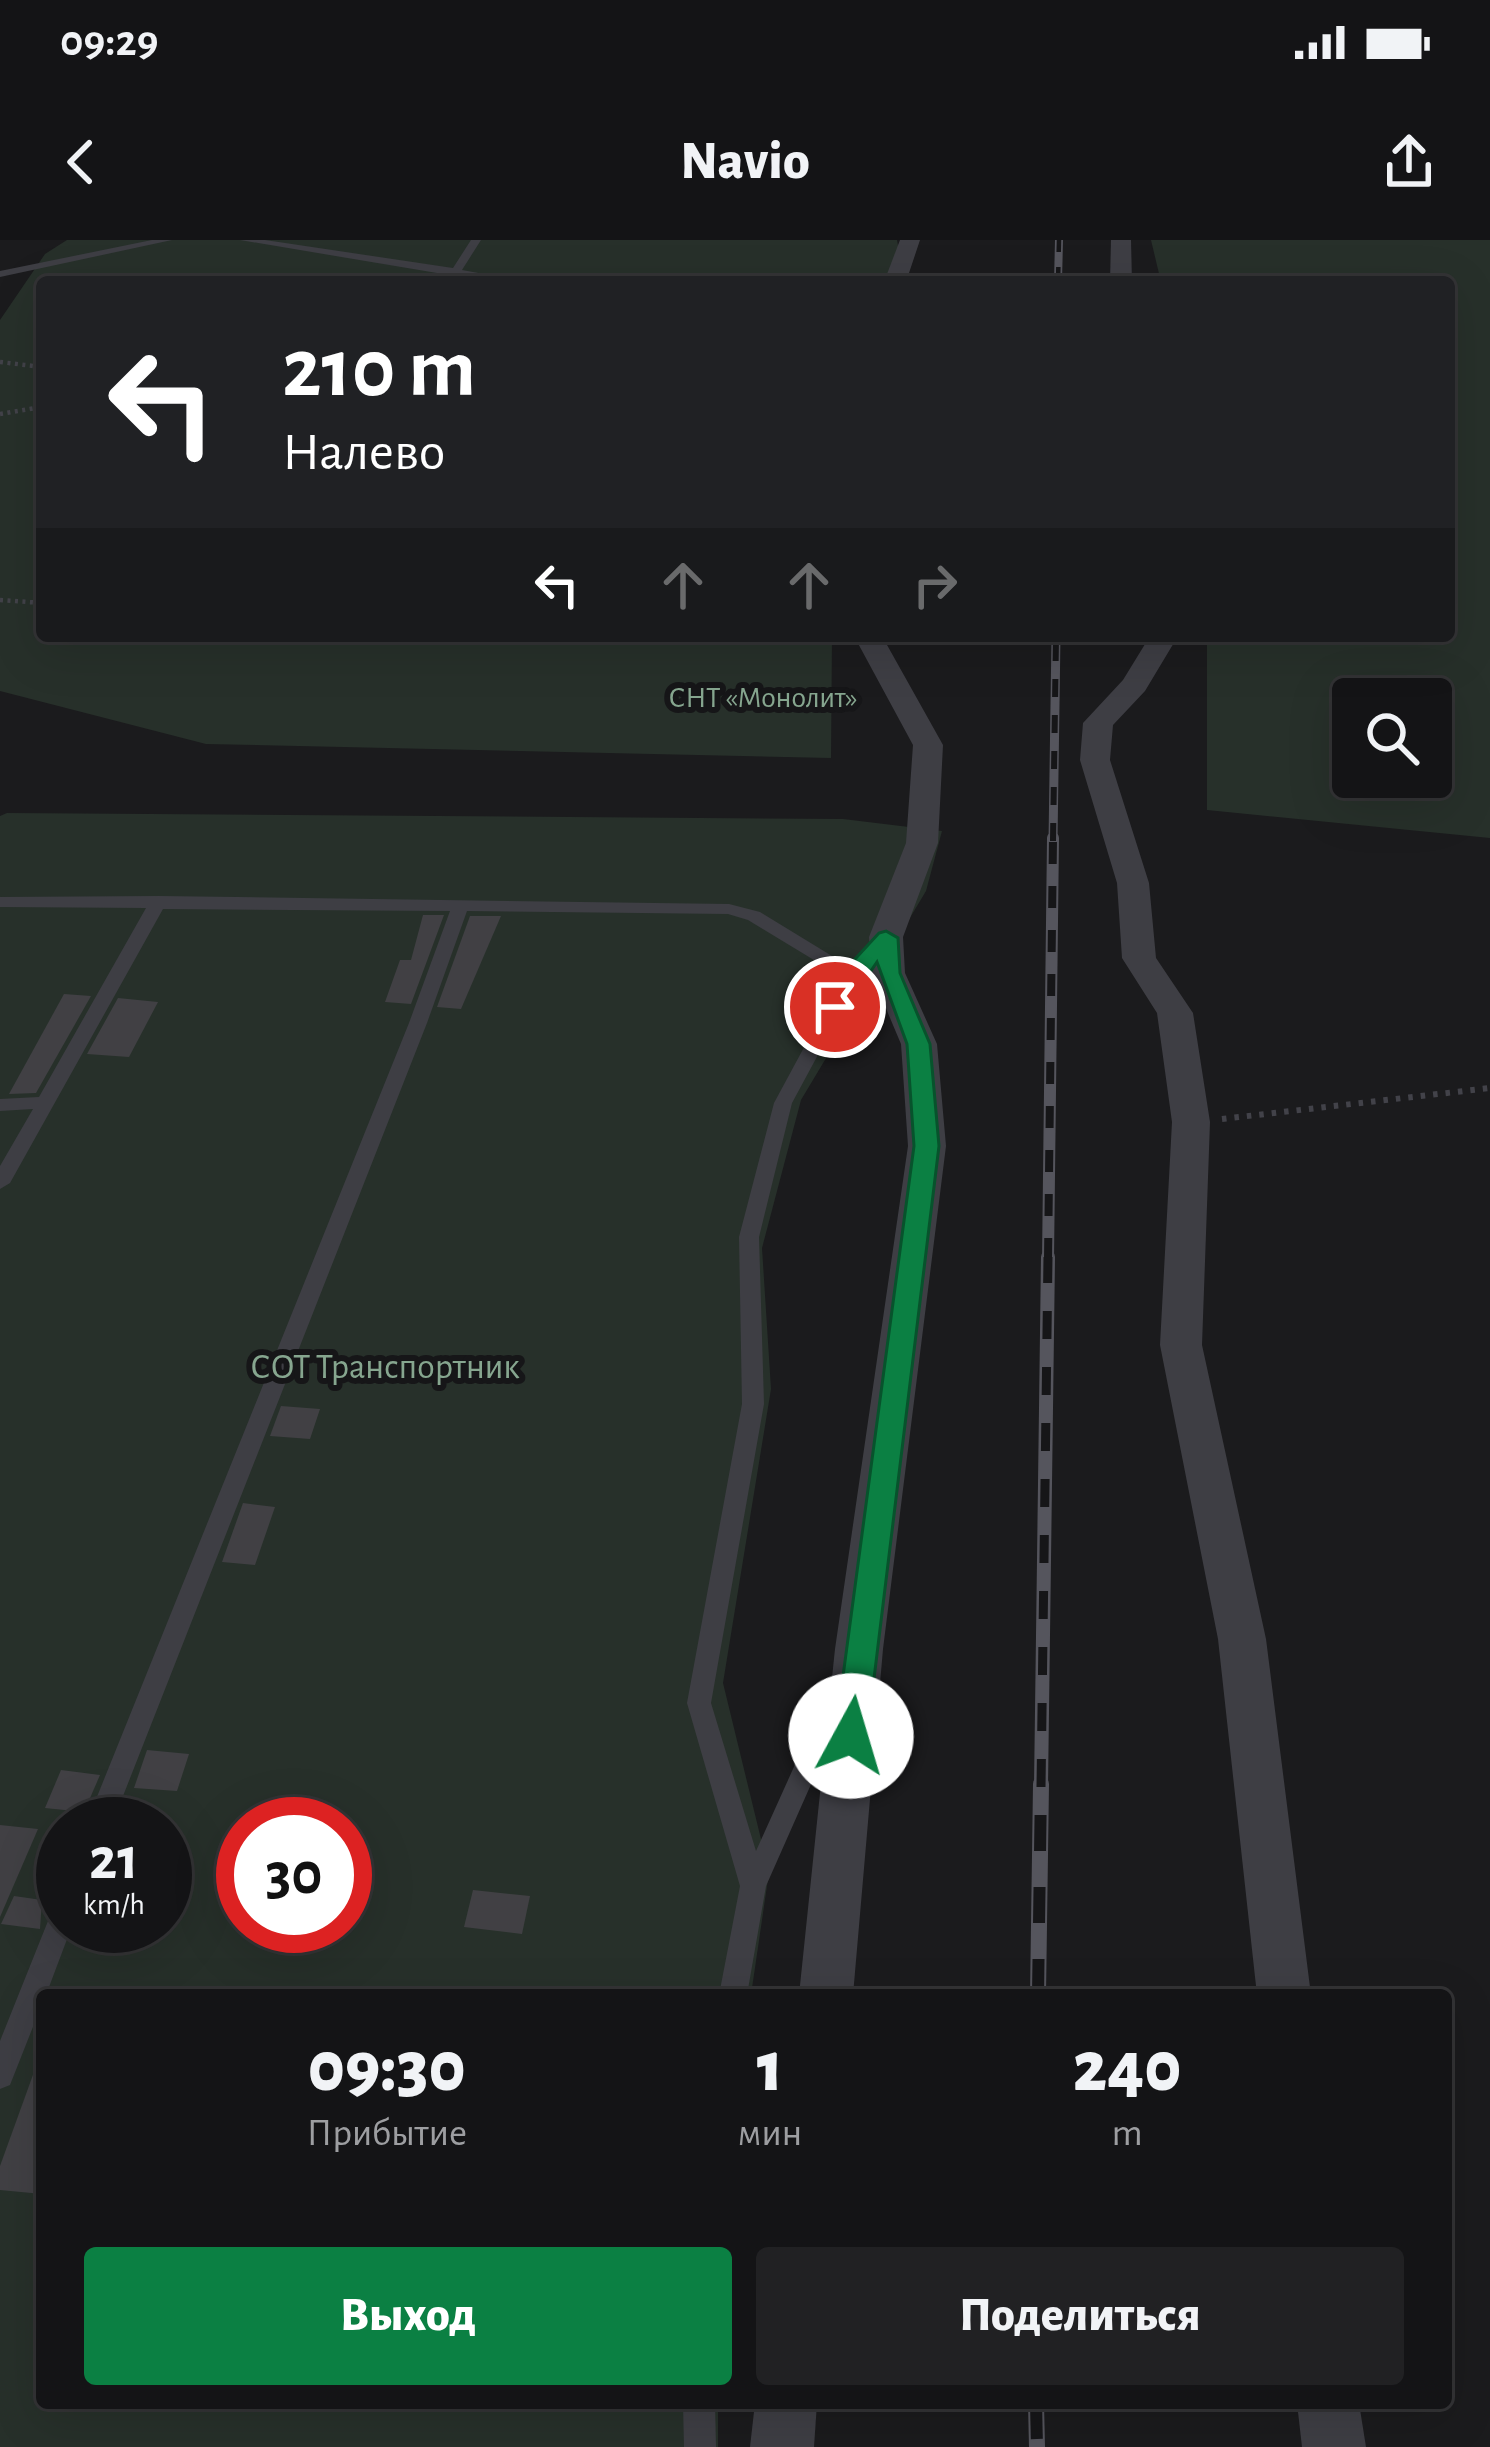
<!DOCTYPE html>
<html lang="ru">
<head>
<meta charset="utf-8">
<style>
  body { margin:0; font-family:"Alegreya Sans",sans-serif; background:#212123; color:#f1f3f6; height:100vh; display:flex; flex-direction:column; font-size:45px; white-space:nowrap }
  * { box-sizing:border-box; margin:0 }
  p { font-size:39px; color:#9d9ea1 }
  .icon { flex:none; width:66px; height:66px; fill:none; stroke:currentColor; stroke-width:2; stroke-linecap:round; stroke-linejoin:round }
  .map { position:relative; flex:1; overflow:hidden }
  .details { position:absolute; left:36px; top:1749px; width:1416px; height:420px; display:flex; flex-direction:column; background:#141416; border-radius:12px; box-shadow:0 12px 48px #0002,0 0 0 3px #333335 }
  .details>* { flex:none }
  .guide { position:absolute; left:36px; top:36px; width:1419px; height:366px; border-radius:12px; box-shadow:0 12px 48px #0002,0 0 0 3px #333335; background:#202124; color:#fff; overflow:hidden }
  .tools { position:absolute; left:1332px; top:438px; display:grid; gap:24px }
  .tools a { display:grid; place-items:center; width:120px; height:120px; border-radius:12px; background:#141416; box-shadow:0 12px 48px #0002,0 0 0 3px #333335; font-size:60px }
  .speed { position:absolute; left:36px; top:1557px; display:flex; gap:24px; font-size:60px; font-weight:700; text-align:center }
  .speed>* { display:grid; place-content:center; width:156px; height:156px; border-radius:50%; background:#141416; box-shadow:0 12px 48px #0002,0 0 0 3px #333335; line-height:1 }
  .speed small { font-size:30px; font-weight:400 }
  .speed .limit { border:18px solid #d22; background:#fff; color:#111 }
  .pin { position:absolute; display:grid; place-items:center; width:102px; height:102px; color:#fff; margin:-51px; border:6px solid #fff; border-radius:50%; box-shadow:0 3px 12px #0007 }
  .me { position:absolute; width:132px; margin:-66px; rotate:6deg; stroke-linejoin:round; filter:drop-shadow(0 0 9px #0008) }
  .turn { display:flex; align-items:center; gap:42px; height:252px; padding:0 48px; font-size:54px }
  .turn .icon { width:156px; height:156px; stroke-width:2.5 }
  .turn b { display:block; font-size:84px; line-height:102px }
  .lanes { display:flex; align-items:center; height:114px; padding:0 48px; background:#0003; justify-content:center; gap:60px; direction:ltr }
  .lanes .off { opacity:.35 }
  .eta { display:flex; justify-content:space-evenly; align-items:center; height:204px; text-align:center }
  .eta b { font-size:72px; font-weight:800; line-height:84px }
  .cta { display:flex; gap:24px; margin-top:auto; padding:24px 48px }
  .cta a { flex:1; height:138px; border-radius:12px; background:#0b8043; color:#fff; font-size:48px; font-weight:800; line-height:138px; text-align:center }
  .cta a+a { background:#212123; color:#f1f3f6 }
  .status { display:flex; justify-content:space-between; align-items:center; height:84px; padding:0 60px; background:#141416; direction:ltr }
  .status svg { height:33px; fill:currentColor }
  header { display:flex; justify-content:space-between; align-items:center; height:156px; padding:0 48px; background:#141416; font-size:54px; font-weight:800 }
  .map>svg:first-child { display:block }
  .green { fill:#27302a; fill-rule:evenodd }
  .building { fill:#414044 }
  .lines { fill:none; stroke-linecap:round; stroke-linejoin:round }
  .path-far1 { stroke:#424249; stroke-width:4.5; stroke-dasharray:3 4.5; stroke-linecap:butt }
  .path { stroke:#424249; stroke-width:6; stroke-dasharray:4.5 8; stroke-linecap:butt }
  .lane { fill:#3e3e44; fill-rule:evenodd }
  .street { fill:#3e3e44; fill-rule:evenodd }
  .rail-far4-casing { stroke:#55555d; stroke-width:8 }
  .rail-far3-casing { stroke:#55555d; stroke-width:9 }
  .rail-far2-casing { stroke:#55555d; stroke-width:12 }
  .rail-far1-casing { stroke:#55555d; stroke-width:14 }
  .rail-casing { stroke:#55555d; stroke-width:16 }
  .rail-far4 { stroke:#161618; stroke-width:4.5; stroke-dasharray:15; stroke-linecap:butt }
  .rail-far3 { stroke:#161618; stroke-width:6; stroke-dasharray:18; stroke-linecap:butt }
  .rail-far2 { stroke:#161618; stroke-width:8; stroke-dasharray:22; stroke-linecap:butt }
  .rail-far1 { stroke:#161618; stroke-width:9; stroke-dasharray:28; stroke-linecap:butt }
  .rail { stroke:#161618; stroke-width:12; stroke-dasharray:36; stroke-linecap:butt }
  .route { fill:#0b8043; stroke:#07532c; stroke-width:3 }
  .labels { text-anchor:middle; stroke-width:12; stroke-linejoin:round; paint-order:stroke }
  .far-park-label { font-size:30px; fill:#86a68f; stroke:#161618 }
  .park-label { font-size:36px; fill:#86a68f; stroke:#161618 }
</style>
</head>
<body>
<div class="status"><b>09:29</b><svg viewBox="0 0 49 12"><path d="M0 12V9h3v3zM5 12V6h3v6zM10 12V3h3v9zM15 12V0h3v12zM26 1h20v11H26zM47 4h2v5h-2z"/></svg></div>
<header><svg class="icon" aria-label="back" viewBox="0 0 24 24"><path d="M15 5l-7 7 7 7"/></svg>Navio<svg class="icon" aria-label="share" viewBox="0 0 24 24"><path d="M12 15V3M7 8l5-5 5 5M5 13v7h14v-7"/></svg></header>
<div class="map">
<svg width="1490" height="2207" viewBox="0 0 1490 2207">
  <rect width="100%" height="100%" fill="#1b1b1d"/>
  <g class="green">
    <polygon points="67,0 897,0 904,38 897,42 42,42 42,396 832,396 831,518 206,504 0,451 0,80 45,14"/>
    <path d="M1151,0H1490V598L1207,570V396H1449V42H1161ZM1353,459H1431V537H1353Z"/>
    <path d="M7,573L843,579L942,591L926,651L801,860L762,1008L771,1149L723,1443L769,1632L751,1755H42V2163H718V2207H0V576ZM63,1584H165V1686H63ZM243,1584H345V1686H243Z"/>
  </g>
  <g class="building">
    <polygon points="423,675 444,675 411,764 385,762 400,720 411,720"/>
    <polygon points="470,676 501,676 461,769 437,767"/>
    <polygon points="64,754 91,756 36,853 9,854"/>
    <polygon points="118,758 158,762 129,817 87,814"/>
    <polygon points="281,1166 320,1169 310,1199 270,1196"/>
    <polygon points="243,1263 275,1267 255,1325 222,1322"/>
    <polygon points="147,1510 189,1514 177,1551 134,1548"/>
    <polygon points="61,1530 100,1535 84,1572 45,1568"/>
    <polygon points="0,1585 38,1589 0,1677"/>
    <polygon points="473,1650 530,1656 522,1694 464,1687"/>
    <polygon points="14,1656 42,1660 40,1689 1,1684"/>
    <polygon points="38,1821 42,1821 42,1954 0,1950 0,1926"/>
  </g>
  <g class="lines">
    <g class="path-far1">
      <polyline points="0,122 42,127"/>
      <polyline points="0,174 42,167"/>
      <polyline points="0,360 42,363"/>
    </g>
    <polyline class="path" points="1222,879 1490,848"/>
    <g class="lane">
      <polygon points="152,0 172,0 0,37 0,31"/>
      <polygon points="240,0 265,0 453,28 471,0 481,0 462,30 528,42 455,36"/>
      <polygon points="635,396 736,396 705,404 642,400"/>
      <polygon points="159,656 729,664 760,672 850,727 880,693 886,692 895,697 860,737 792,863 759,997 764,1164 711,1463 756,1611 830,1447 839,1444 848,1447 851,1454 766,1646 747,1755 719,1755 740,1646 687,1463 742,1164 739,997 774,863 842,737 748,680 728,674 467,671 427,783 112,1584 86,1584 409,783 450,671 163,669 10,943 0,949 0,926 33,869 0,871 0,859 39,857 146,668 0,667 0,657"/>
      <polygon points="63,1664 63,1686 72,1686 46,1755 42,1755 42,1764 10,1845 0,1849 0,1801 50,1676 54,1668"/>
      <polygon points="683,2163 715,2163 716,2207 684,2207"/>
    </g>
    <g class="street">
      <polygon points="900,0 920,0 906,42 884,42"/>
      <polygon points="1111,0 1131,0 1132,42 1110,42"/>
      <polygon points="854,396 882,396 943,505 938,603 903,697 905,733 937,804 946,906 883,1409 853,1755 799,1755 835,1409 908,906 901,804 871,733 869,697 906,603 913,505"/>
      <polygon points="1150,396 1178,396 1145,451 1113,485 1110,520 1149,643 1156,718 1193,773 1210,882 1202,1105 1266,1399 1311,1755 1257,1755 1218,1399 1160,1105 1172,882 1157,773 1122,718 1117,643 1080,520 1083,483 1123,440"/>
      <polygon points="755,2163 817,2163 814,2207 750,2207"/>
      <polygon points="1297,2163 1359,2163 1366,2207 1302,2207"/>
    </g>
    <defs>
      <polyline id="rail-far4" points="1058,42 1059,0"/>
      <polyline id="rail-far3" points="1053,601 1056,396"/>
      <polyline id="rail-far2" points="1048,1020 1053,598"/>
      <polyline id="rail-far1" points="1041,1547 1048,1017"/>
      <g id="rail">
        <polyline points="1038,1755 1041,1544"/>
        <polyline points="1036,2163 1037,2207"/>
      </g>
    </defs>
    <use href="#rail-far4" class="rail-far4-casing"/>
    <use href="#rail-far3" class="rail-far3-casing"/>
    <use href="#rail-far2" class="rail-far2-casing"/>
    <use href="#rail-far1" class="rail-far1-casing"/>
    <use href="#rail" class="rail-casing"/>
    <use href="#rail-far4" class="rail-far4"/>
    <use href="#rail-far3" class="rail-far3"/>
    <use href="#rail-far2" class="rail-far2"/>
    <use href="#rail-far1" class="rail-far1"/>
    <use href="#rail" class="rail"/>
  </g>
  <polygon class="route" points="886,691 898,698 900,733 930,804 939,906 867,1496 862,1505 851,1509 839,1505 835,1496 914,906 907,804 877,722 843,772 835,774 823,767 845,730 879,693"/>
  <g class="labels">
    <g class="far-park-label">
      <text x="763" y="467">СНТ «Монолит»</text>
    </g>
    <g class="park-label">
      <text x="385" y="1138">СОТ Транспортник</text>
    </g>
  </g>
</svg>
<div class="tools">
<a><svg class="icon" aria-label="search" viewBox="0 0 24 24"><circle cx="10" cy="10" r="6"/><path d="M15 15l6 6"/></svg></a>
</div>
<div class="speed"><div>21<small>km/h</small></div><div class="limit">30</div></div>
<div class="pin" style="left:835px;top:767px;background:#d93025"><svg class="icon" aria-label="arrive" viewBox="0 0 24 24"><path d="M6 21V4h12l-3 4 3 4H6"/></svg></div>
<svg class="me" style="left:851px;top:1496px" viewBox="-20 -20 40 40"><circle r="19" fill="#fff"/><path d="M0-13L10 11 0 6-10 11z" fill="#0b8043"/></svg>
<div class="guide">
<div class="turn"><svg class="icon" aria-label="left" viewBox="0 0 24 24"><path d="M17 20v-9H6M10 6l-5 5 5 5"/></svg><div><b>210 m</b>Налево</div></div>
<div class="lanes"><svg class="icon" aria-label="left" viewBox="0 0 24 24"><path d="M17 20v-9H6M10 6l-5 5 5 5"/></svg><svg class="icon off" aria-label="ahead" viewBox="0 0 24 24"><path d="M12 20V5M6 11l6-6 6 6"/></svg><svg class="icon off" aria-label="ahead" viewBox="0 0 24 24"><path d="M12 20V5M6 11l6-6 6 6"/></svg><svg class="icon off" aria-label="right" viewBox="0 0 24 24"><path d="M7 20v-9h11M14 6l5 5-5 5"/></svg></div>
</div>
<section class="details">
<div class="eta">
<div><b>09:30</b><p>Прибытие</p></div>
<div><b>1</b><p>мин</p></div>
<div><b>240</b><p>m</p></div>
</div>
<div class="cta"><a>Выход</a><a>Поделиться</a></div>
</section>
</div>
</body>
</html>
